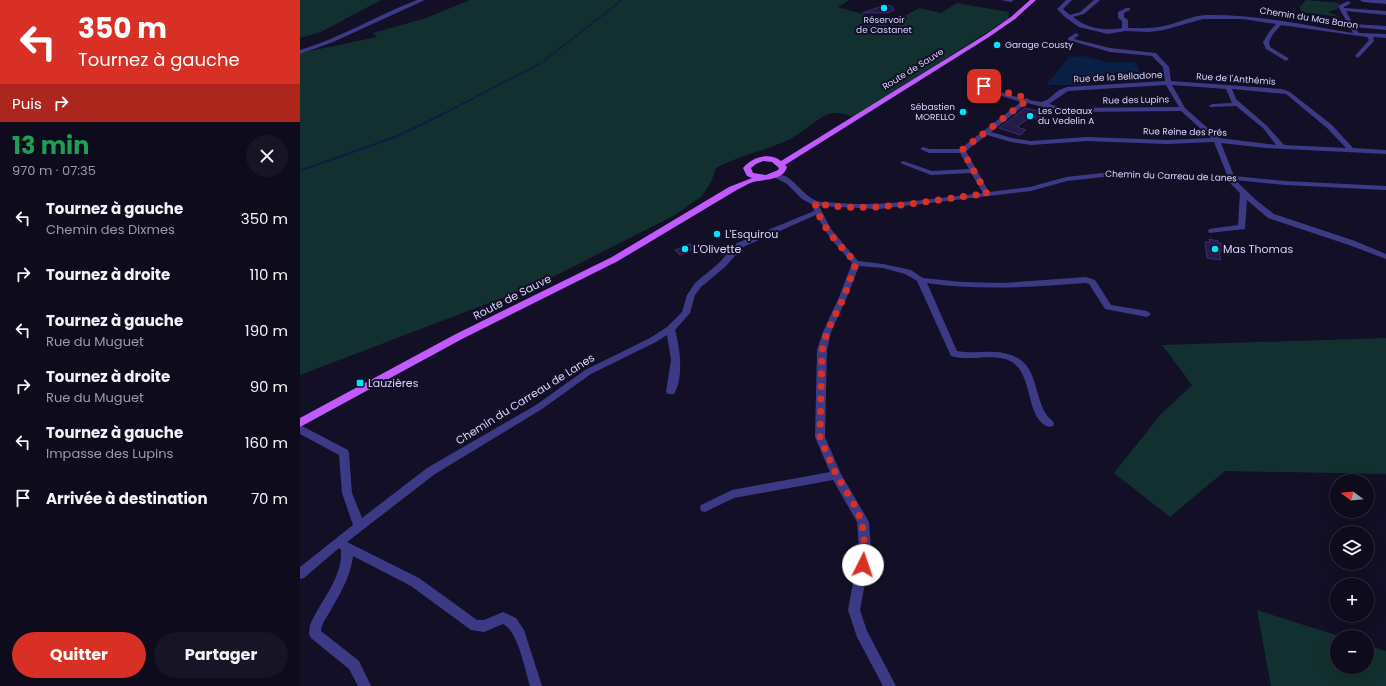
<!DOCTYPE html>
<html lang="fr">
<head>
<meta charset="utf-8">
<style>
  body { margin:0; font-family:Poppins,sans-serif; background:#171425; color:#f1f3f6; height:100vh; display:flex; flex-direction:column; font-size:15px; white-space:nowrap }
  * { box-sizing:border-box; margin:0 }
  p { font-size:13px; color:#9b9ba3 }
  .icon { flex:none; width:22px; height:22px; fill:none; stroke:currentColor; stroke-width:2; stroke-linecap:round; stroke-linejoin:round }
  .map { position:relative; flex:1; overflow:hidden }
  .sheet { display:flex; flex-direction:column; background:#0e0b1c; width:300px }
  .sheet>* { flex:none }
  .banner { background:#d93025; color:#fff; overflow:hidden }
  .needle { width:26px; rotate:286deg }
  .controls { position:absolute; left:1030px; top:474px; display:grid; gap:8px }
  .controls a { display:grid; place-items:center; width:44px; height:44px; border-radius:50%; background:#0e0b1c; box-shadow:0 4px 16px #0002,0 0 0 1px #2e2b3b; font-size:20px }
  .pin { position:absolute; display:grid; place-items:center; width:34px; height:34px; color:#fff; margin:-17px; border-radius:8px; box-shadow:0 2px 6px #0006 }
  .me { position:absolute; width:44px; margin:-22px; rotate:4deg; stroke-linejoin:round; filter:drop-shadow(0 0 3px #0008) }
  .turn { display:flex; align-items:center; gap:14px; height:84px; padding:0 12px; font-size:18px }
  .turn .icon { width:52px; height:52px; stroke-width:2.5 }
  .turn b { display:block; font-size:28px; line-height:34px }
  .then { display:flex; align-items:center; height:38px; padding:0 12px; background:#0003; gap:8px; font-size:15px }
  .round { display:grid; place-items:center; flex:none; width:42px; height:42px; border-radius:21px; background:#171425 }
  .head { display:flex; align-items:center; justify-content:space-between; height:68px; padding:0 12px }
  h1 { font-size:24px; font-weight:700; line-height:30px; color:#1e9e55 }
  .action { display:flex; gap:8px; margin-top:auto; padding:8px 12px }
  .action a { flex:1; height:46px; border-radius:24px; background:#d93025; color:#fff; font-size:16px; font-weight:700; line-height:46px; text-align:center }
  .action a+a { background:#171425; color:#f1f3f6 }
  ul { padding:0; list-style:none }
  li { display:flex; align-items:center; gap:12px; height:56px; padding:0 12px }
  li div { flex:1 }
  li b { display:block; font-size:15px }
  li em { font-style:normal }
  main { display:flex; flex:1; min-height:0 }
  .map>svg:first-child { display:block }
  .green { fill:#12302f }
  .water { fill:#0a1f44 }
  .lines { fill:none; stroke-linecap:round; stroke-linejoin:round }
  .stream-far1 { stroke:#0a1f44; stroke-width:1.5 }
  .stream { stroke:#0a1f44; stroke-width:2 }
  .building { fill:#241b47; stroke:#3b2d73 }
  .minor { fill:#3d3a85; fill-rule:evenodd }
  .major { fill:#c25bff; fill-rule:evenodd }
  .route { stroke:#d93025; stroke-width:7; stroke-dasharray:0 12.6 }
  .poi-dot { fill:#00e5ff; stroke:#130f26; stroke-width:1.5 }
  .labels { text-anchor:middle; stroke-width:4; stroke-linejoin:round; paint-order:stroke }
  .far-street-label { font-size:9px; fill:#d9d4ff; stroke:#130f26 }
  .far-poi-label { font-size:9px; fill:#d9d4ff; stroke:#130f26; text-anchor:start }
  .poi-label { font-size:11px; fill:#d9d4ff; stroke:#130f26; text-anchor:start }
  .street-label { font-size:11px; fill:#d9d4ff; stroke:#130f26 }
</style>
</head>
<body>
<main>
<section class="sheet">
<div class="banner">
<div class="turn"><svg class="icon" aria-label="left" viewBox="0 0 24 24"><path d="M17 20v-9H6M10 6l-5 5 5 5"/></svg><div><b>350 m</b>Tournez à gauche</div></div>
<div class="then">Puis<svg class="icon" aria-label="right" viewBox="0 0 24 24"><path d="M7 20v-9h11M14 6l5 5-5 5"/></svg></div>
</div>
<div class="head"><div><h1>13 min</h1><p>970 m · 07:35</p></div><a class="round"><svg class="icon" aria-label="close" viewBox="0 0 24 24"><path d="M6 6l12 12M18 6L6 18"/></svg></a></div>
<ul>
<li><svg class="icon" aria-label="left" viewBox="0 0 24 24"><path d="M17 20v-9H6M10 6l-5 5 5 5"/></svg><div><b>Tournez à gauche</b><p>Chemin des Dixmes</p></div><em>350 m</em></li>
<li><svg class="icon" aria-label="right" viewBox="0 0 24 24"><path d="M7 20v-9h11M14 6l5 5-5 5"/></svg><div><b>Tournez à droite</b></div><em>110 m</em></li>
<li><svg class="icon" aria-label="left" viewBox="0 0 24 24"><path d="M17 20v-9H6M10 6l-5 5 5 5"/></svg><div><b>Tournez à gauche</b><p>Rue du Muguet</p></div><em>190 m</em></li>
<li><svg class="icon" aria-label="right" viewBox="0 0 24 24"><path d="M7 20v-9h11M14 6l5 5-5 5"/></svg><div><b>Tournez à droite</b><p>Rue du Muguet</p></div><em>90 m</em></li>
<li><svg class="icon" aria-label="left" viewBox="0 0 24 24"><path d="M17 20v-9H6M10 6l-5 5 5 5"/></svg><div><b>Tournez à gauche</b><p>Impasse des Lupins</p></div><em>160 m</em></li>
<li><svg class="icon" aria-label="arrive" viewBox="0 0 24 24"><path d="M6 21V4h12l-3 4 3 4H6"/></svg><div><b>Arrivée à destination</b></div><em>70 m</em></li>
</ul>
<div class="action"><a>Quitter</a><a>Partager</a></div>
</section>
<div class="map">
<svg width="1086" height="686" viewBox="0 0 1086 686">
  <rect width="100%" height="100%" fill="#130f26"/>
  <g class="green">
    <polygon points="0,0 81,0 21,32 0,38"/>
    <path d="M170,0H550L538,7L569,16L601,18L619,8L641,13L657,3L709,12L708,19L554,117C545,114 535,111 526,115C514,121 503,132 490,139C466,151 439,155 416,168L411,182L402,196L375,215L239,284L0,375V53L77,37L73,33L126,18Z"/>
    <polygon points="1006,0 1039,3 1037,9 1028,12 1040,17 1001,12 1000,7"/>
    <polygon points="1086,338 1086,474 925,471 870,517 814,473 861,414 892,385 862,345"/>
    <polygon points="957,610 1042,637 1037,637 1037,667 1067,667 1067,645 1086,651 1086,686 971,686"/>
  </g>
  <polygon class="water" points="783,56 807,62 836,62 840,73 815,74 780,81 781,85 746,85 769,57"/>
  <g class="lines">
    <g class="stream-far1">
      <polyline points="267,43 322,0"/>
      <polyline points="243,62 265,44"/>
      <polyline points="139,116 239,64"/>
    </g>
    <polyline class="stream" points="2,170 95,137 141,115"/>
  </g>
  <g class="building">
    <polygon points="585,5 592,6 594,10 588,13 562,13"/>
    <polygon points="725,108 747,113 740,120 730,117 717,127 726,130 720,135 699,128"/>
    <polygon points="909,239 918,241 919,243 923,244 924,251 919,251 921,260 907,258 905,242 910,242"/>
    <polygon points="390,244 396,248 380,255 375,250"/>
  </g>
  <g class="lines">
    <g class="minor">
      <path d="M117,0H125L33,42L0,54V50C41,38 77,15 117,0Z"/>
      <polygon points="701,0 714,0 711,2"/>
      <path d="M766,0H772L763,9L770,15L780,12L794,0H800L784,14L773,17C788,29 804,31 822,28V21L818,18V12L826,8H830V10L824,13V17L828,20V28C840,28 852,29 864,26C878,23 891,16 905,15C956,14 1003,25 1053,33L1038,6L1048,1L1051,3L1044,7V8L1086,11V15L1046,11L1053,24L1086,26V30L1055,27L1059,33L1086,34V38L1073,37L1074,41L1058,58L1055,56L1069,40L1067,37L981,25L973,34L969,42L970,47L988,58L989,59L986,61L966,49L963,42L969,32L976,24L943,19H903L864,30L849,32L825,31L808,34L779,27L766,18L757,9Z"/>
      <polygon points="1060,0 1086,0 1086,4 1063,2"/>
      <path d="M776,33L779,35L774,39L810,48L856,53L869,67L871,81L982,89L990,92L1032,125L1053,148L1086,150V154L966,148L921,143L934,176L985,181L1086,186V190L985,185L935,180L956,200L974,214L1055,241L1086,254V259L1049,245L968,218L947,200L945,229L909,233L908,231L909,229L938,225L940,193L926,179L888,180L812,176L767,181L731,191L579,209L519,206L531,229L558,261L583,264L611,270L623,278L662,282L703,283L786,277L795,280L811,305L847,311L851,314L847,317L805,309L789,284L785,283C732,287 680,291 627,283L657,351C673,354 688,350 703,353C739,359 732,391 746,414C748,418 752,419 754,423L753,426L749,427C725,419 734,376 712,362C695,352 670,362 651,356L617,281L605,274L583,268L559,266L547,297L531,332L527,350L525,437L541,474L569,522L571,550L560,610L567,631L596,686H583L557,637L548,610L559,550L557,522L533,480L434,498L405,512L401,511L400,508L401,505L432,490L530,472L515,437L517,350L523,332L539,297L552,263L530,238L516,215L443,247L425,267L401,287L395,295L390,313L375,330C380,348 384,377 374,394H368L366,392L371,360L367,335L356,342L291,374L242,409L135,474L47,542L119,578L177,620H184L203,612L216,618L224,630L242,686H230C225,670 218,631 203,624L184,632L171,630L111,586L53,556C51,574 42,591 33,606C29,615 22,621 21,631L59,661L71,686H58L49,669L11,638L9,634L10,625C20,601 43,578 41,550L39,548L4,578L0,579V567L53,525L42,493L39,455L0,434V425L48,450L49,453L52,493L62,518L127,468L236,405L285,370L350,338L367,327L382,312L387,295L395,283L419,263L437,243L514,211L513,205L502,199L487,184L474,177V175C492,171 501,196 517,201C523,203 532,202 538,203C587,207 635,198 683,193L671,173L631,175L600,163L603,161L632,171L669,169L660,153H629L620,149L623,147L630,149H660L721,102L682,90V86H686L687,88L724,99L727,98L730,100L741,102L747,100L759,90L767,87L865,81L863,67L852,56L810,52L768,40V38ZM866,85L879,107L763,108L749,104L768,91ZM872,85L926,89L932,103L912,104L909,106L910,107L936,106L963,128L976,145L919,138L885,108ZM932,89L986,94L1027,128L1046,148L984,145L967,126L936,99ZM727,103L763,112L881,111L911,138L867,140L787,137L731,141L712,138L691,132ZM687,135L711,142L731,145L787,141L867,144L914,142L927,175L888,176L812,172L766,177L730,187L689,192L666,151Z"/>
    </g>
    <path class="major" d="M730,0H736L715,19L689,37L485,165L487,167C483,181 464,179 453,182C447,184 441,188 435,191L318,261L162,339L0,427V418L154,335L312,257L429,187L452,178L447,176L443,168C452,157 469,152 481,161L685,35L711,17ZM463,161L472,162L479,168L478,170L466,175L453,173L451,168L456,164Z"/>
  </g>
  <g class="lines">
    <path class="route" d="M563,565L565,550L562,522L556,508L536,474L520,438L522,350L527,332L544,297L556,263C539,244 521,228 515,203C571,215 631,199 687,194L662,150L727,100L723,97L684,86"/>
  </g>
  <g class="poi-dot">
    <circle cx="584" cy="8" r="4"/>
    <circle cx="697" cy="45" r="4"/>
    <circle cx="663" cy="112" r="4"/>
    <circle cx="730" cy="116" r="4"/>
    <circle cx="417" cy="234" r="4"/>
    <circle cx="385" cy="249" r="4"/>
    <circle cx="915" cy="249" r="4"/>
    <rect x="56" y="379" width="8" height="8" rx="2"/>
  </g>
  <g class="labels">
    <g class="far-street-label">
      <text transform="translate(1009 18) rotate(9)" y="3">Chemin du Mas Baron</text>
      <text transform="translate(613 69) rotate(-32)" y="3">Route de Sauve</text>
      <text transform="translate(818 77) rotate(-3)" y="3">Rue de la Belladone</text>
      <text transform="translate(936 79) rotate(4)" y="3">Rue de l'Anthémis</text>
      <text transform="translate(836 100) rotate(-1)" y="3">Rue des Lupins</text>
      <text transform="translate(885 132) rotate(1)" y="3">Rue Reine des Prés</text>
      <text transform="translate(871 176) rotate(2)" y="3">Chemin du Carreau de Lanes</text>
    </g>
    <g class="far-poi-label">
      <text x="584" y="23" text-anchor="middle">Réservoir<tspan x="584" dy="10">de Castanet</tspan></text>
      <text x="705" y="48">Garage Cousty</text>
      <text x="655" y="110" text-anchor="end">Sébastien<tspan x="655" dy="10">MORELLO</tspan></text>
      <text x="738" y="114">Les Coteaux<tspan x="738" dy="10">du Vedelin A</tspan></text>
    </g>
    <g class="poi-label">
      <text x="425" y="238">L'Esquirou</text>
      <text x="393" y="253">L'Olivette</text>
      <text x="923" y="253">Mas Thomas</text>
      <text x="68" y="387">Lauzières</text>
    </g>
    <g class="street-label">
      <text transform="translate(212 297) rotate(-27)" y="4">Route de Sauve</text>
      <text transform="translate(225 399) rotate(-32)" y="4">Chemin du Carreau de Lanes</text>
    </g>
  </g>
</svg>
<div class="controls">
<a><svg class="needle" viewBox="-14 -14 28 28"><path d="M0-13l5 13h-10z" fill="#e53935"/><path d="M0 13l5-13h-10z" fill="#9b9ba3"/></svg></a>
<a><svg class="icon" aria-label="layers" viewBox="0 0 24 24"><path d="M12 4l9 5-9 5-9-5zM3 14l9 5 9-5"/></svg></a>
<a>+</a>
<a>−</a>
</div>
<div class="pin" style="left:684px;top:86px;background:#d93025"><svg class="icon" aria-label="arrive" viewBox="0 0 24 24"><path d="M6 21V4h12l-3 4 3 4H6"/></svg></div>
<svg class="me" style="left:563px;top:565px" viewBox="-20 -20 40 40"><circle r="19" fill="#fff"/><path d="M0-13L10 11 0 6-10 11z" fill="#d93025"/></svg>
</div>
</main>
</body>
</html>
